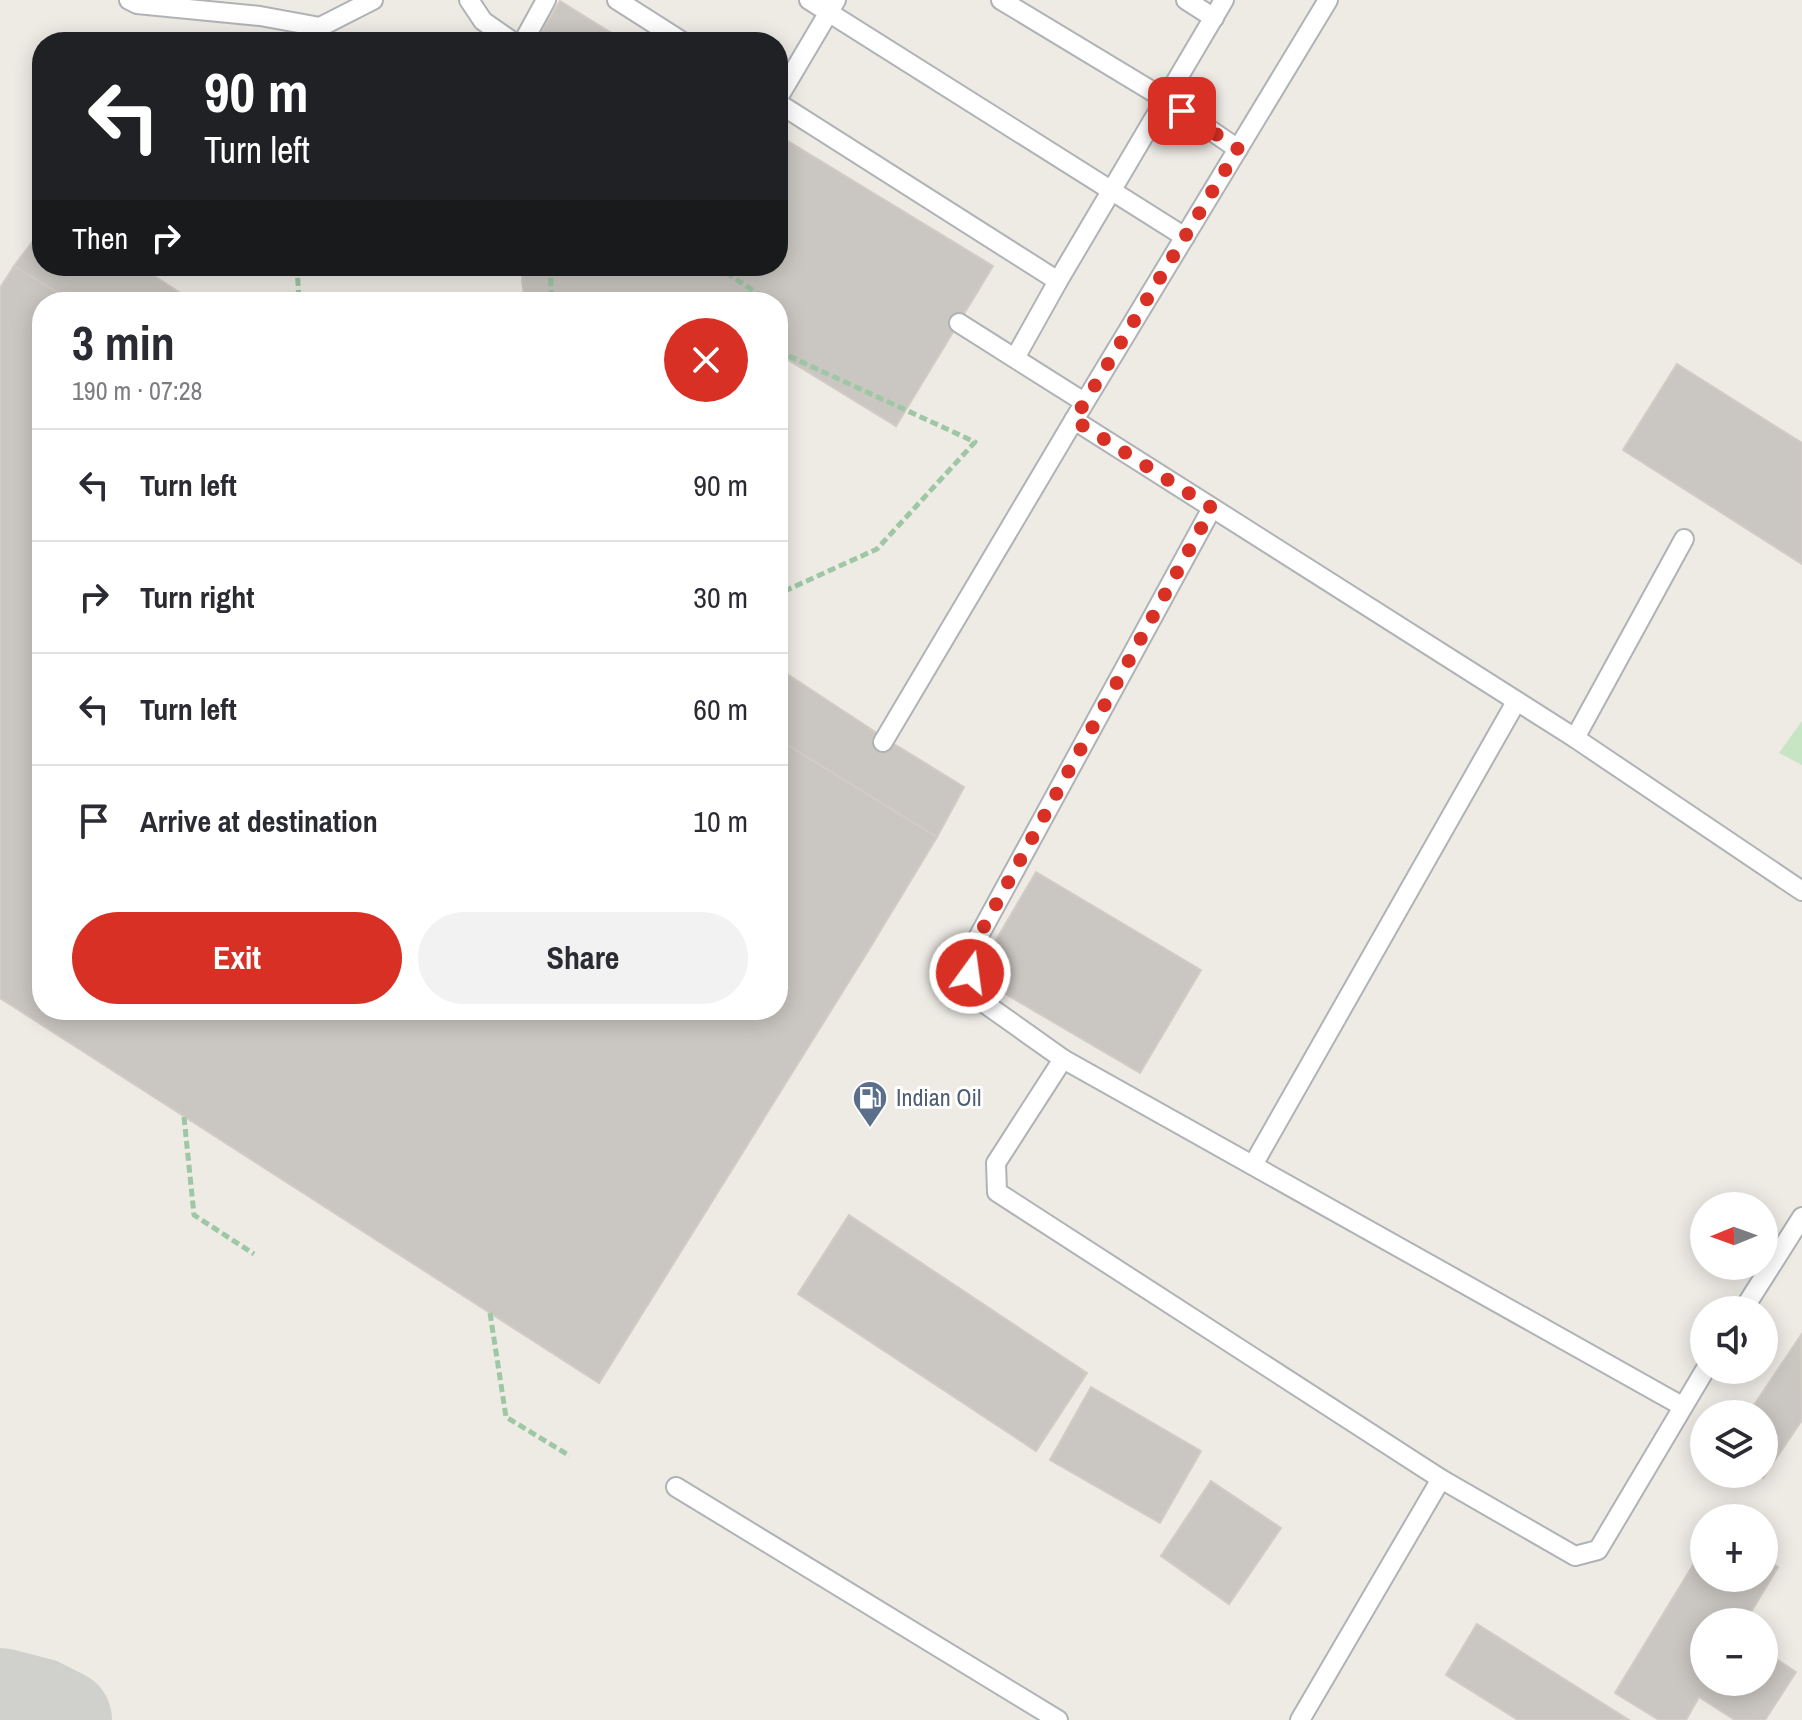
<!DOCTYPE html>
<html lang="en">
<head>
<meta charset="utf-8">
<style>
  body { margin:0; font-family:"Archivo Narrow",sans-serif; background:#f2f2f3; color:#2b2b33; height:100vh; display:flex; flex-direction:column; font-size:30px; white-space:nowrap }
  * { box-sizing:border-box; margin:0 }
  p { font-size:26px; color:#7c7c81 }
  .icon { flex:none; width:44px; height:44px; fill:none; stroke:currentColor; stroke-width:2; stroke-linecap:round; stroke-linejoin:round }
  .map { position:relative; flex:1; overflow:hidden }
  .side { position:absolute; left:32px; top:292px; width:756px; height:728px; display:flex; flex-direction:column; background:#fff; border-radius:32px; box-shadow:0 4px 20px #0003 }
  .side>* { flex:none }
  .banner { position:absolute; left:32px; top:32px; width:756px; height:244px; border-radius:32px; box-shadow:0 4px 20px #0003; background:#202124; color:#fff; overflow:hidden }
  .needle { width:52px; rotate:269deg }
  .buttons { position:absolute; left:1690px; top:1192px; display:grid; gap:16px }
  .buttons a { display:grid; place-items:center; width:88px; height:88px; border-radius:50%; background:#fff; box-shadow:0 4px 20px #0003; font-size:40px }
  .pin { position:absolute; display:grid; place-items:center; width:68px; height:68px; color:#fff; margin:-34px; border-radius:16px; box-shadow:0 4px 12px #0006 }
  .me { position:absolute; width:88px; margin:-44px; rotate:14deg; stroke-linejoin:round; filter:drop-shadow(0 0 6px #0008) }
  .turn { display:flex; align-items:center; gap:28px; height:168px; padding:0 40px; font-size:36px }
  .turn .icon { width:104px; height:104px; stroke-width:2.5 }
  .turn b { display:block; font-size:56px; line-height:68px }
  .then { display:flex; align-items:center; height:76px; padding:0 40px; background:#0003; gap:16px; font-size:30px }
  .round { display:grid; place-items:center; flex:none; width:84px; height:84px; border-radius:42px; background:#f2f2f3 }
  .headline { display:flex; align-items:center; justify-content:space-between; height:136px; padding:0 40px }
  h1 { font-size:48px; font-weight:700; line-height:60px }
  .primary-button { display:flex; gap:16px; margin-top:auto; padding:16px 40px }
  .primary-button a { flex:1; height:92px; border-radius:48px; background:#d93025; color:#fff; font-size:32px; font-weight:700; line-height:92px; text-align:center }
  .primary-button a+a { background:#f2f2f3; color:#2b2b33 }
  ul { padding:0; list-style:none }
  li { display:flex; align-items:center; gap:24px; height:112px; padding:0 40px; border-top:2px solid #e1e1e2 }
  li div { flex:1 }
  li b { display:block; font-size:30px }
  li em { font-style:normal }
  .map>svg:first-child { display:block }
  .green { fill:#c7e4c3 }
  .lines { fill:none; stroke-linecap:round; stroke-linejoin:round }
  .taxiway { stroke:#d0d0cc; stroke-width:102 }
  .building { fill:#cac6c1; stroke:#d2ccc4; stroke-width:2 }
  .lane-casing { stroke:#b0b3b6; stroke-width:22 }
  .path { stroke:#9ec7a5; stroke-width:5; stroke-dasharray:8 4; stroke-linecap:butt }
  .lane { stroke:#fff; stroke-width:18 }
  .route { stroke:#d93025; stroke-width:14; stroke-dasharray:0 25.2 }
  .labels { text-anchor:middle; stroke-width:6; stroke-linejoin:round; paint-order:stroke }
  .service-label { font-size:24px; fill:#4e5e75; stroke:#fff; text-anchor:start }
</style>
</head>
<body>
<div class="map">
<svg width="1802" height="1720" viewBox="0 0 1802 1720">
  <rect width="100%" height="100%" fill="#eeebe5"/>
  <polygon class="green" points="1802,721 1802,765 1779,753"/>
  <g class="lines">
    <polyline class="taxiway" points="0,1699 39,1709 61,1720"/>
  </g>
  <g class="building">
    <polygon points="560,1 626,42 535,42"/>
    <polygon points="778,135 993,266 896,426 780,355 778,357 778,302 525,302 522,281 523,266 778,266"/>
    <polygon points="42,229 42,266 139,266 194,302 73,302 14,266"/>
    <polygon points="14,266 73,302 42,302 42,1010 778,1010 778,739 937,837 868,951 599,1383 0,998 0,288"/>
    <polygon points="1677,364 1802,443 1802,564 1623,450"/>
    <polygon points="778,668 886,739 964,787 937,837 778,739"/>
    <polygon points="1036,872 1201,970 1140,1073 975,976"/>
    <polygon points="849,1215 1087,1373 1036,1451 798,1294"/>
    <polygon points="1801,1335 1802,1420 1763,1478 1757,1474 1764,1474 1764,1414 1748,1414"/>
    <polygon points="1091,1387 1201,1451 1160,1523 1050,1460"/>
    <polygon points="1211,1481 1281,1528 1229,1604 1161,1556"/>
    <polygon points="1704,1547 1704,1578 1764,1578 1764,1559 1778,1567 1745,1622 1704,1622 1704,1682 1764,1682 1764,1651 1796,1672 1765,1720 1735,1720 1699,1697 1686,1720 1659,1720 1615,1693"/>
    <polygon points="1477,1624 1629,1720 1518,1720 1446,1675"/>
  </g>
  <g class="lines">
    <defs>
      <g id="lane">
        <polyline points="129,0 137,4 260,16 320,27"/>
        <polyline points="469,0 483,21 513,42"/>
        <polyline points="617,0 683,42"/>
        <polyline points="809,0 1185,237"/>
        <polyline points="1001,0 1165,99 1238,149"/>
        <polyline points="1186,0 1214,18"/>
        <polyline points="308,42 320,27 373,0"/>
        <polyline points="523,42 546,0"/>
        <polyline points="778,98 836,0"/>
        <polyline points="778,103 1058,281 1224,0"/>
        <polyline points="959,323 1084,402"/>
        <polyline points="1015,358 1058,281"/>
        <polyline points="1074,420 1575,738 1802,891"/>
        <polyline points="1212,508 969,954 970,993 1063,1059 996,1163 997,1192 1441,1479"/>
        <polyline points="1575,738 1684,539"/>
        <polyline points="883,742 1074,420 1328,0"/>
        <polyline points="1063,1059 1682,1406"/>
        <polyline points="1253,1165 1516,702"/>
        <polyline points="1743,1310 1802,1217"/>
        <polyline points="676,1487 1058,1720"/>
        <polyline points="1300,1720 1441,1479 1575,1556 1598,1550 1705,1370"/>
      </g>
    </defs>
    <use href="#lane" class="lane-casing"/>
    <g class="path">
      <polyline points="297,266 299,302"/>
      <polyline points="550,266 552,302"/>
      <polyline points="716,266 763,297 761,302"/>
      <polyline points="778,351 975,442 877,549 778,594"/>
      <polyline points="184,1117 194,1215 254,1254"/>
      <polyline points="490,1313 506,1417 570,1456"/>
    </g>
    <use href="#lane" class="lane"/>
  </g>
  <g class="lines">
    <polyline class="route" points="970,973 969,954 1212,508 1074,420 1238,149 1182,111"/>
  </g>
  <defs>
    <symbol id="fuel-pin" viewBox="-11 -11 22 30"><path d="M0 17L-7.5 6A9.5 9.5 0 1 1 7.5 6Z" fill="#5c6f8a" stroke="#fff"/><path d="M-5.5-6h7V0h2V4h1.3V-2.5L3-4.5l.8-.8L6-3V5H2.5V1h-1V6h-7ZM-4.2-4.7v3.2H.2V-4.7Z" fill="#fff"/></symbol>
  </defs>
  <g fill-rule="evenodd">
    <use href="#fuel-pin" x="850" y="1078" width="40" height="54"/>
  </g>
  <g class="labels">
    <g class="service-label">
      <text x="896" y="1106">Indian Oil</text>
    </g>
  </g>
</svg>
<div class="buttons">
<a><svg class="needle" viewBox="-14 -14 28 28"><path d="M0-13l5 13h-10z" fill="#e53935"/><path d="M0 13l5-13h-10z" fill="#7c7c81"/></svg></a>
<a><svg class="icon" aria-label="sound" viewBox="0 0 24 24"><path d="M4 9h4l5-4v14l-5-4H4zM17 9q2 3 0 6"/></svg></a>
<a><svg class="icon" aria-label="layers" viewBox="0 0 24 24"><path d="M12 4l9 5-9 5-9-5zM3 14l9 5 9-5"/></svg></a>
<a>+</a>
<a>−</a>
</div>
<div class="pin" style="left:1182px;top:111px;background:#d93025"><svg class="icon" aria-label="arrive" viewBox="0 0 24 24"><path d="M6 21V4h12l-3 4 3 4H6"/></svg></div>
<svg class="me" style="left:970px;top:973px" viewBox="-20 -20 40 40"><circle r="17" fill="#d93025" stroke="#fff" stroke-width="3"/><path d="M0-11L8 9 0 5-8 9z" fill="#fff"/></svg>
<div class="banner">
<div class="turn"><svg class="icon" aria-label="left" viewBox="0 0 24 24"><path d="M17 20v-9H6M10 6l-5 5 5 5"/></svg><div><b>90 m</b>Turn left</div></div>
<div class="then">Then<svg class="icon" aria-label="right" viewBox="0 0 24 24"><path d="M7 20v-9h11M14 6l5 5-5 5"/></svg></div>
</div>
<section class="side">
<div class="headline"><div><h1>3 min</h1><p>190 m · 07:28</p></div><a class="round" style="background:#d93025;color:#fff"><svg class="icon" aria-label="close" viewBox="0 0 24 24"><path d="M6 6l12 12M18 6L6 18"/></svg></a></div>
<ul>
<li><svg class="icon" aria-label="left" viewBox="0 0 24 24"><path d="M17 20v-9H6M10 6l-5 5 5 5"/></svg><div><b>Turn left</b></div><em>90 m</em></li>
<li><svg class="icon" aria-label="right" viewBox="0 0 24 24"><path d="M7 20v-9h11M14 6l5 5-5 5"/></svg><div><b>Turn right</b></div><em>30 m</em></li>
<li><svg class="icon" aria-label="left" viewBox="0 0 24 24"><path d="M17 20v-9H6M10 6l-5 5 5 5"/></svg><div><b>Turn left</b></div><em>60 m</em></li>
<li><svg class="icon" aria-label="arrive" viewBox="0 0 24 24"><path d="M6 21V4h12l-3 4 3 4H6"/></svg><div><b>Arrive at destination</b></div><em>10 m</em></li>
</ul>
<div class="primary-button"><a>Exit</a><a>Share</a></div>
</section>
</div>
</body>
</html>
